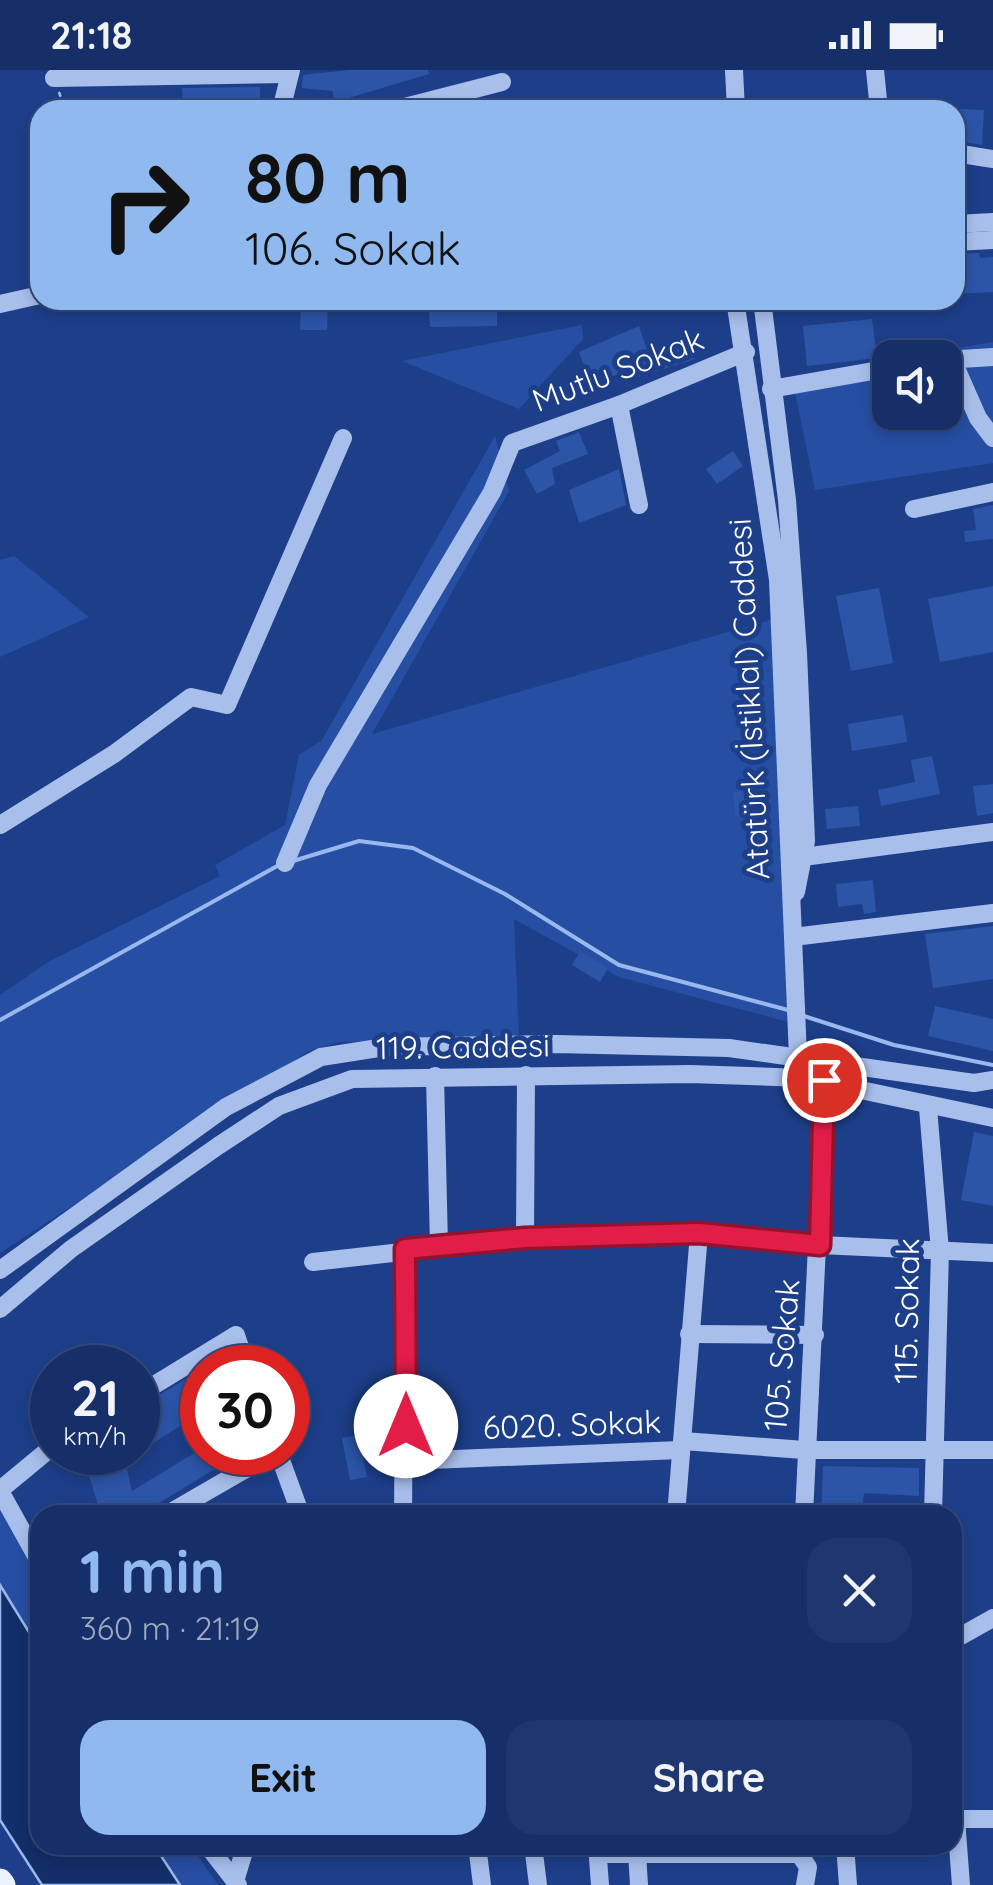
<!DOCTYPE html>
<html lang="en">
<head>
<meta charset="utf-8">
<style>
  body { margin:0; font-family:Quicksand,sans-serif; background:#1f376e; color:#f1f3f6; height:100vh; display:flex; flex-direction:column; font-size:38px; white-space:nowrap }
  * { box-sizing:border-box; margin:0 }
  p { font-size:32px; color:#9ea9c0 }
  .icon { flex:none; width:55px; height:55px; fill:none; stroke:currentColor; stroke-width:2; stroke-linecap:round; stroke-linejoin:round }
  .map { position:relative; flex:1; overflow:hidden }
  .panel { position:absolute; left:30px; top:1435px; width:932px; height:350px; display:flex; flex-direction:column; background:#162f68; border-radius:30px; box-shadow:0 5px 15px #0003,0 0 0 2px #354a7c }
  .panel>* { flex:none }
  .banner { position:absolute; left:30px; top:30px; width:935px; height:210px; border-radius:30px; box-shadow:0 5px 15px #0003,0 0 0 2px #354a7c; background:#90b9f0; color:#111; overflow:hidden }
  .fabs { position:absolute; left:872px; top:270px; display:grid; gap:20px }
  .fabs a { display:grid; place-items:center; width:90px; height:90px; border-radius:20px; background:#162f68; box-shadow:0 5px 15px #0003,0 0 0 2px #354a7c; font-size:50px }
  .speed { position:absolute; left:30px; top:1275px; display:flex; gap:20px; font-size:50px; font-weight:700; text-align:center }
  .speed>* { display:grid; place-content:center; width:130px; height:130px; border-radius:50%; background:#162f68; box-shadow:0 5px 15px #0003,0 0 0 2px #354a7c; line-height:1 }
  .speed small { font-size:25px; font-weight:400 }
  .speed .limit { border:15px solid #d22; background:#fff; color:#111 }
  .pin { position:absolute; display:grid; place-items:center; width:85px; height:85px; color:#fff; margin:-42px; border:5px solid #fff; border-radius:50%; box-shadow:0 2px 10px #0007 }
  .me { position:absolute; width:110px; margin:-55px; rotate:0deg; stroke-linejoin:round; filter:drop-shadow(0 0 8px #0008) }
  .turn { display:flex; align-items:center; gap:35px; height:210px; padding:0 50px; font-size:45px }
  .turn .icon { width:130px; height:130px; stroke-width:2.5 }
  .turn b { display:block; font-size:70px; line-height:85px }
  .round { display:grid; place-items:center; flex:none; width:105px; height:105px; border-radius:30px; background:#1f376e }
  .summary { display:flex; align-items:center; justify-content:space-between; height:170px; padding:0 50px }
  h1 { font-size:60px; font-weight:700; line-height:75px; color:#90b9f0 }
  .primary-button { display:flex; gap:20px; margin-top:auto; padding:20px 50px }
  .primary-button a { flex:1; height:115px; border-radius:30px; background:#90b9f0; color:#111; font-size:40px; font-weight:700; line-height:115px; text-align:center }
  .primary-button a+a { background:#1f376e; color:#f1f3f6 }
  .status { display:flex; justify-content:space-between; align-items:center; height:70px; padding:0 50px; background:#162f68; direction:ltr }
  .status svg { height:28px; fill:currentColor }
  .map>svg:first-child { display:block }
  .green { fill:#264fa3 }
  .water { fill:#132e69; stroke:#9bb8ee; stroke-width:2.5 }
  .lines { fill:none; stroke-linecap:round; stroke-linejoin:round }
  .stream { stroke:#9bb8ee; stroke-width:4 }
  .building { fill:#2c55a8 }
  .path { stroke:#a8bfec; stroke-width:2.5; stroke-dasharray:5 8; stroke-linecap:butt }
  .minor { stroke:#a8bfec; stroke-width:18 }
  .major { stroke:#eef2ff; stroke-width:25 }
  .route-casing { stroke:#92132f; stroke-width:25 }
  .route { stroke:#e11d48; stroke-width:18 }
  .labels { text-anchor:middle; stroke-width:10; stroke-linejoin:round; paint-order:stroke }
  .street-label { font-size:32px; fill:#fff; stroke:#1d3f8a }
</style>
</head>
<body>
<div class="status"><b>21:18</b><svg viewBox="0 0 49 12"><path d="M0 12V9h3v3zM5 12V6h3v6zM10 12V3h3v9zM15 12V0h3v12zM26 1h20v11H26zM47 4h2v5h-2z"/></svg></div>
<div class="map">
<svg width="993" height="1815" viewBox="0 0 993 1815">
  <rect width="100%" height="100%" fill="#1d3f8a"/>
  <g class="green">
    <polygon points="582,255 583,269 519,339 402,291"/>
    <polygon points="993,272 993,393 815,420 792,307 890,290 890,342 945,342 945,288 905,287"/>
    <polygon points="495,366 509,421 372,664 781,547 792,953 619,907 514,849 519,970 339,972 309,981 0,1183 0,925 48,892 220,806 215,795 285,755 299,685 322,670"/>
    <polygon points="14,486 89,547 0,587 0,490"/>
    <polygon points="0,1437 40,1506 40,1580 0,1515"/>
    <polygon points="154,1775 190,1775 218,1815 180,1815"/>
  </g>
  <polygon class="water" points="0,1515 40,1580 40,1775 154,1775 180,1815 42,1815 0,1750"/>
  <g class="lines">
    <g class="stream">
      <polyline points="293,791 359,771 413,778 505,824 619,895 788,940"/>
      <polyline points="804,946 894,975 993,995"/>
      <polyline points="0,950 279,795"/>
    </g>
  </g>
  <g class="building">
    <polygon points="349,0 428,0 429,4 335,32 332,21 302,18 303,5"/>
    <polygon points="260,17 260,30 204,31 204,36 183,37 182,18"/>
    <polygon points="960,39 984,40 982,75 958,71"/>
    <polygon points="979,183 980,188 993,187 993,222 955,224 955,184"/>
    <polygon points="428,230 521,230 522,237 497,240 497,256 430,257"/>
    <polygon points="301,234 328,234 327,260 300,260"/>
    <polygon points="872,249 877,288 807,296 803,256"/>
    <polygon points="639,256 648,283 688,269 695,289 622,312 619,304 591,314 579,282"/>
    <polygon points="579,362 588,384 552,398 555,414 537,424 524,400 560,381 556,371"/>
    <polygon points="733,381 743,396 717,414 706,399"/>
    <polygon points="619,399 626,435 579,453 569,420"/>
    <polygon points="993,435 993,469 965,472 964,461 976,460 973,439"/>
    <polygon points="993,516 993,582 940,592 928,529"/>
    <polygon points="879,518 893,593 851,601 836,526"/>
    <polygon points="903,645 907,672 852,681 848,654"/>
    <polygon points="932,686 940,724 881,736 878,720 915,712 911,690"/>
    <polygon points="993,714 993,743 977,746 973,716"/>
    <polygon points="748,720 749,729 757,729 758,744 735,746 733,722"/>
    <polygon points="858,736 860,756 827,759 825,739"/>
    <polygon points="873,810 876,842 864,844 862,834 838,837 836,814"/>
    <polygon points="993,856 993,909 933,918 925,864"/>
    <polygon points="580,881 608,898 600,912 572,895"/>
    <polygon points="935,936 993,949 993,981 928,966"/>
    <polygon points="974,1062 993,1066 993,1136 961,1130"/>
    <polygon points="288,1289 305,1335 288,1342"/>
    <polygon points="202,1300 202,1342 125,1391 132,1421 196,1382 243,1382 139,1445 101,1445 82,1382 138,1382 138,1337"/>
    <polygon points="359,1365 367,1407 350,1410 342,1368"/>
    <polygon points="823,1396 919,1398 919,1426 864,1423 861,1445 821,1445"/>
  </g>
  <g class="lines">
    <polyline class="path" points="59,22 65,40"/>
    <g class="minor">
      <polyline points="734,0 736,40"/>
      <polyline points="875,0 879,40"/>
      <polyline points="54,8 288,4"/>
      <polyline points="281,40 291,0"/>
      <polyline points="393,40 502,12"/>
      <polyline points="955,83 993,89"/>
      <polyline points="955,154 993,152"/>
      <polyline points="955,172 993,170"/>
      <polyline points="204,230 289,230"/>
      <polyline points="735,230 778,510 798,987"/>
      <polyline points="762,230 787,430 798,583 806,771 796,822"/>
      <polyline points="0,234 40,225"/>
      <polyline points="952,289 978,348 993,368"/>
      <polyline points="945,290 993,287"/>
      <polyline points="771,319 890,298"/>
      <polyline points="619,335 639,435"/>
      <polyline points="914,439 993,422"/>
      <polyline points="0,755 114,684 191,627 227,635 343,368"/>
      <polyline points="803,787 993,762"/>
      <polyline points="285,793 318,715 492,422 512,373 619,335 746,282"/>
      <polyline points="793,867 993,843"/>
      <polyline points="435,1006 439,1176"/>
      <polyline points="928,1038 940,1181 933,1445"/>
      <polyline points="525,1168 526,1005"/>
      <polyline points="313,1192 525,1168 699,1163 820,1175 993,1183"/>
      <polyline points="0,1200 226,1037 321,987 385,977 556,974 729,978 974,1013 993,1010"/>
      <polyline points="0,1239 71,1179 218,1076 279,1036 352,1009 690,1004 804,1008 993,1048"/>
      <polyline points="689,1264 815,1265"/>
      <polyline points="138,1325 236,1265 247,1298"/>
      <polyline points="683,1371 804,1380 993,1380"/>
      <polyline points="278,1382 301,1445"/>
      <polyline points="406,1391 680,1380"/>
      <polyline points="0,1420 52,1377"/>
      <polyline points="0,1421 40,1493"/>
      <polyline points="166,1445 275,1382"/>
      <polyline points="403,1445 405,1179"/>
      <polyline points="676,1445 699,1163"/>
      <polyline points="804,1445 825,1010"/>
      <polyline points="952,1571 993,1548"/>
      <polyline points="952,1749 993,1749"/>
      <polyline points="956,1749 961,1815"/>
      <polyline points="207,1775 238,1815"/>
      <polyline points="477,1775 482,1815"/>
      <polyline points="533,1775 538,1815"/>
      <polyline points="597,1775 600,1815"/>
      <polyline points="845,1775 848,1815"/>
      <polyline points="637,1783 639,1815"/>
      <polyline points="598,1784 799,1784 808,1797 805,1815"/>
      <polyline points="235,1811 246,1775"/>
    </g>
    <polyline class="major" points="0,1811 3,1815"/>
  </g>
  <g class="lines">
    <defs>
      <polyline id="route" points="406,1356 405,1179 525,1168 699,1163 820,1175 824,1010"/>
    </defs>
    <use href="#route" class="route-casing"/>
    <use href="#route" class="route"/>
  </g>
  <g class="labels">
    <g class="street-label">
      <text transform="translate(618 300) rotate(-21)" y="11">Mutlu Sokak</text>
      <text transform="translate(749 629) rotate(-93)" y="11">Atatürk (İstiklal) Caddesi</text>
      <text transform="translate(463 977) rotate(-1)" y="11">119. Caddesi</text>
      <text transform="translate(907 1241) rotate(-89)" y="11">115. Sokak</text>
      <text transform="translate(782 1285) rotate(-85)" y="11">105. Sokak</text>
      <text transform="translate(572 1355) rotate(-2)" y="11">6020. Sokak</text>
    </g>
  </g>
</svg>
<div class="fabs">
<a><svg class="icon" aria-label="sound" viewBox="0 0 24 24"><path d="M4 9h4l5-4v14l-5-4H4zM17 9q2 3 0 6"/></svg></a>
</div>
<div class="speed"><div>21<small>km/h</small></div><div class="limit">30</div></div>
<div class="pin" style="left:824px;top:1010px;background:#d93025"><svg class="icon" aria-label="arrive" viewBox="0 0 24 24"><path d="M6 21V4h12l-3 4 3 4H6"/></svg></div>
<svg class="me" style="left:406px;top:1356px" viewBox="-20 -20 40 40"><circle r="19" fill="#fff"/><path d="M0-13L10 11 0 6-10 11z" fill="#e11d48"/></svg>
<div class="banner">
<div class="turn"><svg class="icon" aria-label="right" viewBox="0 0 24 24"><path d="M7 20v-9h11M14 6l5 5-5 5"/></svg><div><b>80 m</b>106. Sokak</div></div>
</div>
<section class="panel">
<div class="summary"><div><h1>1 min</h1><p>360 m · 21:19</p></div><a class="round"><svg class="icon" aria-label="close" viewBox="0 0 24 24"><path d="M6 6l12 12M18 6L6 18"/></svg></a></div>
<div class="primary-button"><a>Exit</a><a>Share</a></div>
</section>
</div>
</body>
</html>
